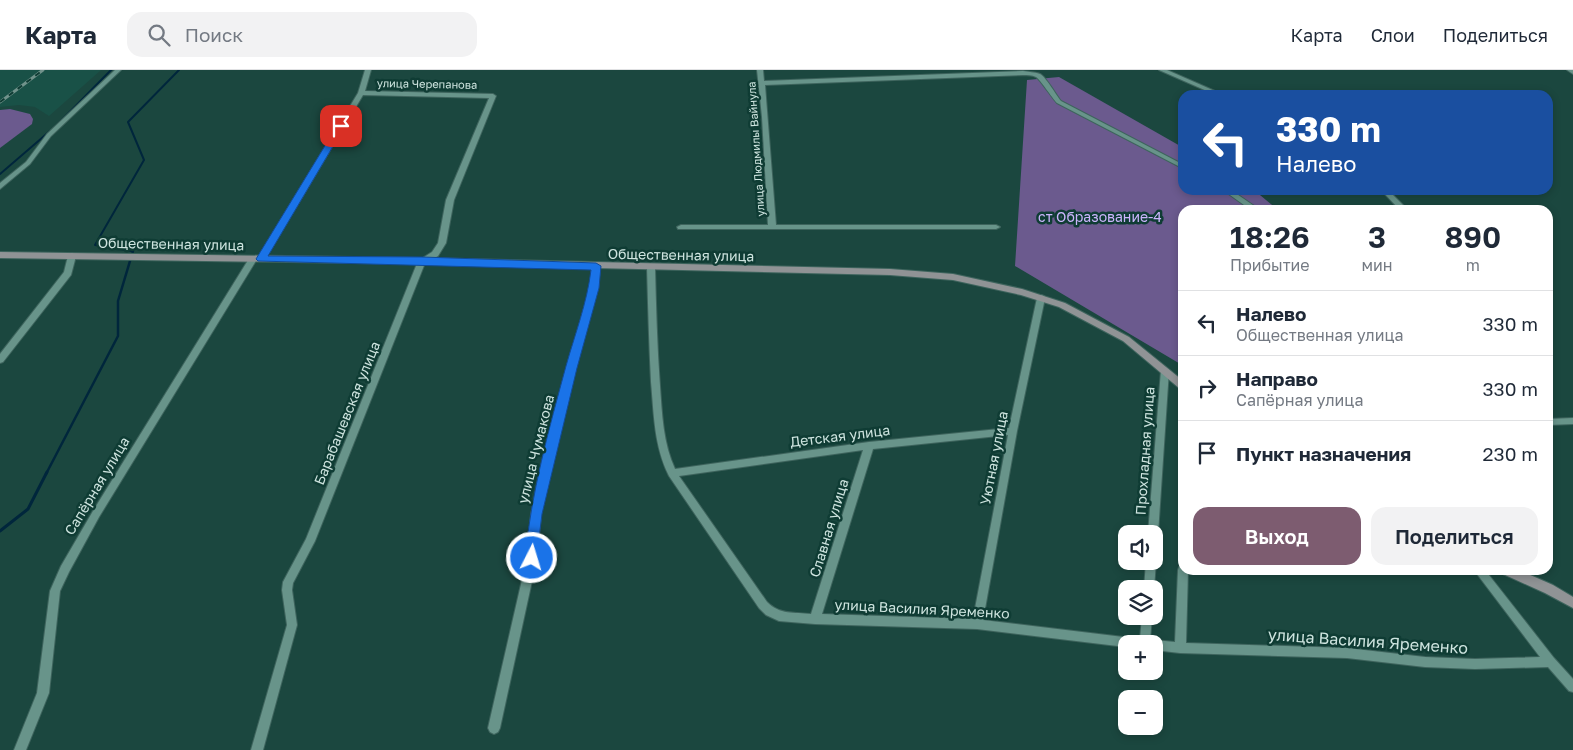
<!DOCTYPE html>
<html lang="ru">
<head>
<meta charset="utf-8">
<style>
  body { margin:0; font-family:"Golos Text",sans-serif; background:#f2f2f3; color:#1f2937; height:100vh; display:flex; flex-direction:column; font-size:19px; white-space:nowrap }
  * { box-sizing:border-box; margin:0 }
  p { font-size:16px; color:#747a83 }
  .icon { flex:none; width:28px; height:28px; fill:none; stroke:currentColor; stroke-width:2; stroke-linecap:round; stroke-linejoin:round }
  .map { position:relative; flex:1; overflow:hidden }
  .sheet { position:absolute; left:1178px; top:135px; width:375px; height:370px; display:flex; flex-direction:column; background:#fff; border-radius:15px; box-shadow:0 2px 8px #0003 }
  .sheet>* { flex:none }
  .banner { position:absolute; left:1178px; top:20px; width:375px; height:105px; border-radius:15px; box-shadow:0 2px 8px #0003; background:#1a4fa0; color:#fff; overflow:hidden }
  .buttons { position:absolute; left:1118px; top:455px; display:grid; gap:10px }
  .buttons a { display:grid; place-items:center; width:45px; height:45px; border-radius:10px; background:#fff; box-shadow:0 2px 8px #0003; font-size:25px }
  .pin { position:absolute; display:grid; place-items:center; width:42px; height:42px; color:#fff; margin:-21px; border-radius:10px; box-shadow:0 2px 8px #0006 }
  .me { position:absolute; width:55px; margin:-28px; rotate:5deg; stroke-linejoin:round; filter:drop-shadow(0 0 4px #0008) }
  .turn { display:flex; align-items:center; gap:18px; height:105px; padding:0 15px; font-size:22px }
  .turn .icon { width:65px; height:65px; stroke-width:2.5 }
  .turn b { display:block; font-size:35px; line-height:42px }
  .eta { display:flex; justify-content:space-evenly; align-items:center; height:85px; text-align:center }
  .eta b { font-size:30px; font-weight:600; line-height:35px }
  .action { display:flex; gap:10px; margin-top:auto; padding:10px 15px }
  .action a { flex:1; height:58px; border-radius:15px; background:#7d5c70; color:#fff; font-size:20px; font-weight:600; line-height:58px; text-align:center }
  .action a+a { background:#f2f2f3; color:#1f2937 }
  ul { padding:0; list-style:none }
  li { display:flex; align-items:center; gap:15px; height:65px; padding:0 15px; border-top:1px solid #e0e1e3 }
  li div { flex:1 }
  li b { display:block; font-size:19px }
  li em { font-style:normal }
  header { display:flex; align-items:center; gap:30px; box-sizing:border-box; height:70px; padding:0 25px; background:#fff; border-bottom:1px solid #e0e1e3 }
  header strong { font-size:24px }
  nav { display:flex; gap:28px; margin-inline-start:auto; font-size:18px }
  .search { width:350px; height:45px; background:#f2f2f3; display:flex; align-items:center; gap:12px; box-sizing:border-box; padding:0 18px; border-radius:15px; color:#747a83; font-size:19px }
  .map>svg:first-child { display:block }
  .built { fill:#195147 }
  .green { fill:#6b5a8e }
  .lines { fill:none; stroke-linecap:round; stroke-linejoin:round }
  .stream-far2 { stroke:#00263c; stroke-width:2 }
  .stream-far1 { stroke:#00263c; stroke-width:2.5 }
  .stream { stroke:#00263c; stroke-width:3 }
  .minor-casing { stroke:#3e645d; stroke-width:2 }
  .secondary-casing { stroke:#3e645d; stroke-width:2 }
  .minor { fill:#68948a; fill-rule:evenodd }
  .secondary { fill:#909395; fill-rule:evenodd }
  .rail-casing { stroke:#71928b; stroke-width:3 }
  .rail { stroke:#0f3c34; stroke-width:2; stroke-dasharray:5.5; stroke-linecap:butt }
  .route { fill:#1a73e8; stroke:#114b97 }
  .labels { text-anchor:middle; stroke-width:5; stroke-linejoin:round; paint-order:stroke }
  .far-street-label { font-size:11px; fill:#cee4df; stroke:#0f3c34 }
  .park-label { font-size:14px; fill:#ccb5fd; stroke:#0f3c34 }
  .street-label { font-size:14px; fill:#cee4df; stroke:#0f3c34 }
  .near-street-label { font-size:16px; fill:#cee4df; stroke:#0f3c34 }
</style>
</head>
<body>
<header>
<strong>Карта</strong>
<div class="search"><svg class="icon" aria-label="search" viewBox="0 0 24 24"><circle cx="10" cy="10" r="6"/><path d="M15 15l6 6"/></svg>Поиск</div>
<nav><a>Карта</a><a>Слои</a><a>Поделиться</a></nav>
</header>
<div class="map">
<svg width="1573" height="680" viewBox="0 0 1573 680">
  <rect width="100%" height="100%" fill="#1b473f"/>
  <polygon class="built" points="0,0 101,0 49,46 35,37 19,35 0,37"/>
  <g class="green">
    <polygon points="1059,7 1182,77 1182,120 1254,120 1278,140 1182,140 1182,295 1015,196 1027,10"/>
    <polygon points="10,39 30,44 33,49 32,54 0,78 0,40"/>
  </g>
  <g class="lines">
    <g class="stream-far2">
      <polyline points="54,58 111,0"/>
      <polyline points="0,104 50,61"/>
      <polyline points="129,180 95,175 144,90 128,52 179,0"/>
    </g>
    <polyline class="stream-far1" points="46,404 118,266 118,231 133,181 121,179"/>
    <polyline class="stream" points="0,461 28,439 47,402"/>
    <defs>
      <g id="minor">
        <polygon points="115,0 121,0 51,66 30,94 0,119 0,113 26,92 47,64"/>
        <polygon points="365,0 371,0 365,21 493,24 496,26 454,130 446,173 438,186 425,193 315,471 293,513 292,520 297,555 263,680 251,680 287,555 282,520 283,512 306,469 418,191 432,182 438,173 446,130 489,28 363,25 264,191 258,191 257,189 358,23"/>
        <path d="M757,0H763L764,11L1023,1C1028,2 1035,2 1040,4C1046,7 1056,25 1061,31L1182,94V98L1057,33C1052,28 1040,9 1036,7C1032,5 1027,5 1023,5L765,15L776,155H996L1000,157L996,159H678L677,157L681,155H768L762,47Z"/>
        <polygon points="1159,0 1167,0 1224,25 1216,25"/>
        <polygon points="1567,0 1573,0 1573,4"/>
        <polygon points="1223,120 1231,120 1260,140 1251,140"/>
        <polygon points="1381,120 1388,120 1408,140 1400,140"/>
        <polygon points="72,183 76,186 71,205 3,292 0,293 0,284 64,202 68,186"/>
        <polygon points="253,186 257,189 99,447 69,502 60,521 49,623 26,680 14,680 37,623 50,521 61,496 93,441 250,187"/>
        <polygon points="596,193 600,196 598,218 575,298 541,444 537,488 500,658 498,662 494,664 490,662 488,658 527,488 531,444 567,298 590,218 592,196"/>
        <path d="M651,194L655,197C656,237 657,276 660,316C662,344 663,373 675,399L869,372L1009,358L1037,228L1041,225L1044,226L1045,228L1017,361L983,550L1140,569L1142,546H1152L1150,571L1154,570L1175,572L1178,500L1179,497L1182,496V500H1188L1186,573L1347,578L1425,587L1475,589L1540,587L1474,500H1485L1554,588L1573,609V622L1569,621L1548,597L1475,599L1425,597L1347,588L1180,583L1154,580V574H1126V577L977,559L815,554L779,551L766,545L759,538L669,406C654,376 654,345 651,312C649,274 648,235 647,197ZM1008,365L973,549L822,544L873,379ZM863,380L811,544C794,542 780,545 767,532L679,406Z"/>
        <polygon points="1165,297 1169,300 1158,464 1156,467 1154,468 1154,464 1148,464 1161,300"/>
        <polygon points="1573,348 1573,354 1548,355 1548,349"/>
        <polygon points="1154,488 1156,491 1154,519 1144,519 1146,491 1154,491"/>
      </g>
      <g id="secondary">
        <polygon points="0,182 422,188 682,194 890,199 953,204 1022,219 1065,233 1129,267 1182,310 1182,319 1179,318 1123,271 1059,237 1021,225 953,210 890,205 682,200 422,194 0,188"/>
        <polygon points="1501,500 1519,500 1553,515 1573,527 1573,538 1545,523 1503,504"/>
      </g>
    </defs>
    <use href="#minor" class="minor-casing"/>
    <use href="#secondary" class="secondary-casing"/>
    <use href="#minor" class="minor"/>
    <use href="#secondary" class="secondary"/>
    <defs>
      <polyline id="rail" points="0,32 43,0"/>
    </defs>
    <use href="#rail" class="rail-casing"/>
    <use href="#rail" class="rail"/>
  </g>
  <path class="route" d="M341,53L345,56L268,186L422,187L596,193L601,196L599,218L577,298L542,444L536,492L532,493L527,492L525,488C531,423 549,359 566,296C575,264 587,233 591,200L258,191L256,189L337,56Z"/>
  <g class="labels">
    <g class="far-street-label">
      <text transform="translate(427 14) rotate(1)" y="4">улица Черепанова</text>
      <text transform="translate(756 79) rotate(-94)" y="4">улица Людмилы Вайнула</text>
    </g>
    <g class="park-label">
      <text x="1100" y="152">ст Образование-4</text>
    </g>
    <g class="street-label">
      <text transform="translate(171 174) rotate(1)" y="5">Общественная улица</text>
      <text transform="translate(681 185) rotate(1)" y="5">Общественная улица</text>
      <text transform="translate(347 343) rotate(-68)" y="5">Барабашевская улица</text>
      <text transform="translate(840 366) rotate(-7)" y="5">Детская улица</text>
      <text transform="translate(536 379) rotate(-76)" y="5">улица Чумакова</text>
      <text transform="translate(1145 381) rotate(-86)" y="5">Прохладная улица</text>
      <text transform="translate(994 388) rotate(-79)" y="5">Уютная улица</text>
      <text transform="translate(97 416) rotate(-59)" y="5">Сапёрная улица</text>
      <text transform="translate(829 458) rotate(-73)" y="5">Славная улица</text>
      <text transform="translate(922 539) rotate(3)" y="5">улица Василия Яременко</text>
    </g>
    <g class="near-street-label">
      <text transform="translate(1368 571) rotate(4)" y="6">улица Василия Яременко</text>
    </g>
  </g>
</svg>
<div class="buttons">
<a><svg class="icon" aria-label="sound" viewBox="0 0 24 24"><path d="M4 9h4l5-4v14l-5-4H4zM17 9q2 3 0 6"/></svg></a>
<a><svg class="icon" aria-label="layers" viewBox="0 0 24 24"><path d="M12 4l9 5-9 5-9-5zM3 14l9 5 9-5"/></svg></a>
<a>+</a>
<a>−</a>
</div>
<div class="pin" style="left:341px;top:56px;background:#d93025"><svg class="icon" aria-label="arrive" viewBox="0 0 24 24"><path d="M6 21V4h12l-3 4 3 4H6"/></svg></div>
<svg class="me" style="left:532px;top:488px" viewBox="-20 -20 40 40"><circle r="17" fill="#1a73e8" stroke="#fff" stroke-width="3"/><path d="M0-11L8 9 0 5-8 9z" fill="#fff"/></svg>
<div class="banner">
<div class="turn"><svg class="icon" aria-label="left" viewBox="0 0 24 24"><path d="M17 20v-9H6M10 6l-5 5 5 5"/></svg><div><b>330 m</b>Налево</div></div>
</div>
<section class="sheet">
<div class="eta">
<div><b>18:26</b><p>Прибытие</p></div>
<div><b>3</b><p>мин</p></div>
<div><b>890</b><p>m</p></div>
</div>
<ul>
<li><svg class="icon" aria-label="left" viewBox="0 0 24 24"><path d="M17 20v-9H6M10 6l-5 5 5 5"/></svg><div><b>Налево</b><p>Общественная улица</p></div><em>330 m</em></li>
<li><svg class="icon" aria-label="right" viewBox="0 0 24 24"><path d="M7 20v-9h11M14 6l5 5-5 5"/></svg><div><b>Направо</b><p>Сапёрная улица</p></div><em>330 m</em></li>
<li><svg class="icon" aria-label="arrive" viewBox="0 0 24 24"><path d="M6 21V4h12l-3 4 3 4H6"/></svg><div><b>Пункт назначения</b></div><em>230 m</em></li>
</ul>
<div class="action"><a>Выход</a><a>Поделиться</a></div>
</section>
</div>
</body>
</html>
